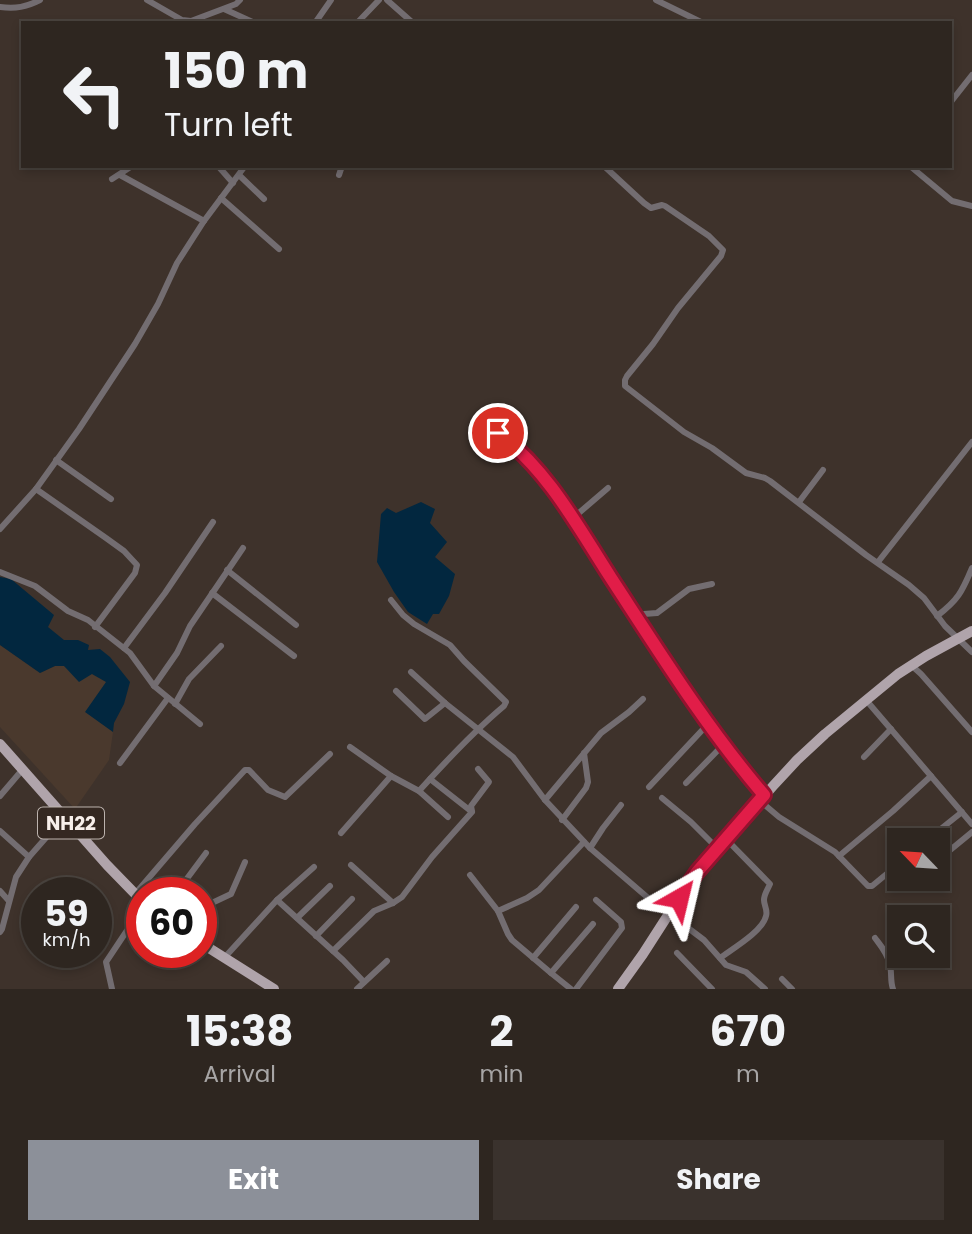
<!DOCTYPE html>
<html lang="en">
<head>
<meta charset="utf-8">
<style>
  body { margin:0; font-family:Poppins,sans-serif; background:#3a322d; color:#f1f3f6; height:100vh; display:flex; flex-direction:column; font-size:26px; white-space:nowrap }
  * { box-sizing:border-box; margin:0 }
  p { font-size:23px; color:#a7a5a5 }
  .icon { flex:none; width:38px; height:38px; fill:none; stroke:currentColor; stroke-width:2; stroke-linecap:round; stroke-linejoin:round }
  .map { position:relative; height:989px; overflow:hidden }
  .drawer { display:flex; flex-direction:column; background:#2e2620; flex:1 }
  .drawer>* { flex:none }
  .top-card { position:absolute; left:21px; top:21px; width:931px; height:147px; border-radius:0px; box-shadow:0 4px 10px #0003,0 0 0 2px #49433e; background:#2e2620; color:#f1f3f6; overflow:hidden }
  .needle { width:46px; rotate:295deg }
  .buttons { position:absolute; left:887px; top:828px; display:grid; gap:14px }
  .buttons a { display:grid; place-items:center; width:63px; height:63px; border-radius:0px; background:#2e2620; box-shadow:0 4px 10px #0003,0 0 0 2px #49433e; font-size:35px }
  .speed { position:absolute; left:21px; top:877px; display:flex; gap:14px; font-size:35px; font-weight:700; text-align:center }
  .speed>* { display:grid; place-content:center; width:91px; height:91px; border-radius:50%; background:#2e2620; box-shadow:0 4px 10px #0003,0 0 0 2px #49433e; line-height:1 }
  .speed small { font-size:18px; font-weight:400 }
  .speed .limit { border:10px solid #d22; background:#fff; color:#111 }
  .pin { position:absolute; display:grid; place-items:center; width:60px; height:60px; color:#fff; margin:-30px; border:4px solid #fff; border-radius:50%; box-shadow:0 2px 7px #0007 }
  .me { position:absolute; width:77px; margin:-38px; rotate:37deg; stroke-linejoin:round; filter:drop-shadow(0 0 5px #0008) }
  .turn { display:flex; align-items:center; gap:24px; height:147px; padding:0 28px; font-size:32px }
  .turn .icon { width:91px; height:91px; stroke-width:2.5 }
  .turn b { display:block; font-size:49px; line-height:60px }
  .eta { display:flex; justify-content:space-evenly; align-items:center; height:119px; text-align:center }
  .eta b { font-size:42px; font-weight:700; line-height:49px }
  .cta { display:flex; gap:14px; margin-top:auto; padding:14px 28px }
  .cta a { flex:1; height:80px; border-radius:0px; background:#8c9099; color:#fff; font-size:28px; font-weight:700; line-height:80px; text-align:center }
  .cta a+a { background:#3a322d; color:#f1f3f6 }
  .map>svg:first-child { display:block }
  .built { fill:#4a392d }
  .water { fill:#02273f }
  .lines { fill:none; stroke-linecap:round; stroke-linejoin:round }
  .street { stroke:#736d71; stroke-width:6 }
  .primary { stroke:#b0a4ab; stroke-width:10 }
  .route-casing { stroke:#92132f; stroke-width:18 }
  .route { stroke:#e11d48; stroke-width:12 }
  .labels { text-anchor:middle; stroke-width:6; stroke-linejoin:round; paint-order:stroke }
  .shield { fill:#342821; stroke:#bcb3ae; stroke-width:2 }
  .shield-label { font-size:19px; font-weight:bold; fill:#f7efea }
</style>
</head>
<body>
<div class="map">
<svg width="972" height="989" viewBox="0 0 972 989">
  <rect width="100%" height="100%" fill="#3e322b"/>
  <polygon class="built" points="0,645 40,673 55,666 64,666 92,674 107,682 86,712 113,732 109,760 75,809 0,727"/>
  <g class="water">
    <polygon points="421,502 435,509 430,523 447,542 435,557 455,574 449,596 439,614 433,614 427,624 408,612 394,592 377,562 381,514 387,508 396,513"/>
    <polygon points="0,577 11,579 54,615 48,627 64,640 78,640 89,645 88,650 100,649 110,657 130,682 124,704 114,723 113,732 85,712 106,682 92,674 79,682 64,666 55,666 40,673 0,645"/>
  </g>
  <g class="lines">
    <g class="street">
      <polyline points="147,0 182,20 191,21 236,4 240,0"/>
      <polyline points="387,0 413,23"/>
      <polyline points="656,0 703,23"/>
      <path d="M0,7C16,9 26,7 40,0"/>
      <polyline points="224,9 255,23"/>
      <polyline points="315,23 331,0"/>
      <polyline points="357,23 379,0"/>
      <polyline points="950,103 972,75"/>
      <polyline points="218,166 233,183"/>
      <polyline points="604,166 644,203 651,208 662,205 665,206 709,236 723,250 721,256 678,308 653,344 627,376 625,380 625,386 684,432 712,448 746,473 765,478 770,481 866,555 909,585 924,598 945,626 972,652"/>
      <polyline points="910,166 952,201 972,206"/>
      <polyline points="120,175 204,221"/>
      <polyline points="239,175 264,199"/>
      <polyline points="339,175 342,166"/>
      <polyline points="112,179 132,166"/>
      <polyline points="221,198 279,249"/>
      <polyline points="482,420 514,445 540,472 573,518 676,680 707,725 735,761 764,795"/>
      <polyline points="56,460 111,499"/>
      <polyline points="36,489 106,538 124,551 137,565 135,573 95,627"/>
      <polyline points="799,502 823,470"/>
      <polyline points="573,518 608,488"/>
      <polyline points="0,529 36,489 79,429 135,344 158,304 177,263 204,221 245,166"/>
      <polyline points="878,562 972,442"/>
      <polyline points="227,570 296,625"/>
      <polyline points="0,572 35,586 68,611 88,620 130,653 154,686 200,724"/>
      <polyline points="212,593 294,656"/>
      <path d="M391,600L403,615L414,624L450,645L464,661L506,702L504,706C473,732 446,761 419,791"/>
      <path d="M937,616C958,600 962,592 972,568"/>
      <polyline points="637,618 644,614 657,613 689,589 712,584"/>
      <polyline points="124,648 165,593 213,522"/>
      <polyline points="911,665 921,674 972,732"/>
      <polyline points="411,672 445,703 513,757 545,800 590,848 647,897 704,940 726,965 746,972 765,989"/>
      <polyline points="154,686 177,653 190,626 243,548"/>
      <polyline points="396,691 425,719 445,703"/>
      <polyline points="866,700 972,824"/>
      <polyline points="175,704 189,679 221,646"/>
      <polyline points="350,747 391,776 419,791 448,817"/>
      <polyline points="864,757 891,729"/>
      <polyline points="120,763 168,698"/>
      <polyline points="686,783 723,745"/>
      <polyline points="649,787 707,725"/>
      <polyline points="0,796 23,769"/>
      <polyline points="662,798 691,822 718,849"/>
      <polyline points="545,800 601,733 629,712 643,699"/>
      <polyline points="760,801 779,817 835,852 868,886 872,886 900,863"/>
      <polyline points="472,811 471,806 489,782 478,769"/>
      <polyline points="562,820 586,788 588,782 584,753"/>
      <polyline points="0,831 29,857"/>
      <polyline points="341,833 391,776"/>
      <polyline points="927,840 962,812"/>
      <polyline points="590,848 603,828 621,805"/>
      <polyline points="839,856 893,811 931,776"/>
      <polyline points="938,860 972,832"/>
      <polyline points="351,865 393,903"/>
      <polyline points="470,875 498,911 508,934 512,940 551,973 571,989"/>
      <polyline points="901,878 907,882 916,878"/>
      <polyline points="0,891 9,901"/>
      <polyline points="177,892 206,853"/>
      <polyline points="135,894 195,824 245,770 249,770 268,790 285,797 330,754"/>
      <polyline points="277,900 343,960 364,982"/>
      <polyline points="498,911 527,898 539,890 584,842"/>
      <polyline points="201,914 214,902 231,894 245,862"/>
      <polyline points="297,918 330,886"/>
      <polyline points="0,932 2,929 16,877 29,857 65,816"/>
      <polyline points="316,936 352,899"/>
      <path d="M875,938C881,946 888,954 890,965C892,973 890,981 893,989"/>
      <polyline points="333,951 374,911 393,903 402,897 432,857 472,812 430,779"/>
      <polyline points="677,953 712,989"/>
      <polyline points="225,957 277,900 314,867"/>
      <polyline points="533,958 576,907"/>
      <path d="M720,958C732,949 763,931 766,916C768,910 764,906 764,900C764,894 768,889 770,884L726,839"/>
      <polyline points="551,973 593,924"/>
      <polyline points="782,979 792,989"/>
      <polyline points="112,989 106,962 142,908"/>
      <polyline points="357,989 387,961"/>
      <polyline points="576,989 622,928 621,922 596,900"/>
    </g>
    <g class="primary">
      <polyline points="0,744 107,865 142,901"/>
      <polyline points="201,943 274,989"/>
      <polyline points="618,989 643,954 679,898 697,872 773,786 797,760 825,734 898,674 926,656 972,631"/>
    </g>
  </g>
  <g class="lines">
    <defs>
      <path id="route" d="M498,433C548,470 578,527 611,578C660,653 706,727 764,795L697,872L679,898"/>
    </defs>
    <use href="#route" class="route-casing"/>
    <use href="#route" class="route"/>
  </g>
  <g class="labels">
    <rect class="shield" x="38" y="807.5" width="66" height="31" rx="5"/>
    <g class="shield-label">
      <text x="71" y="830">NH22</text>
    </g>
  </g>
</svg>
<div class="buttons">
<a><svg class="needle" viewBox="-14 -14 28 28"><path d="M0-13l5 13h-10z" fill="#e53935"/><path d="M0 13l5-13h-10z" fill="#a7a5a5"/></svg></a>
<a><svg class="icon" aria-label="search" viewBox="0 0 24 24"><circle cx="10" cy="10" r="6"/><path d="M15 15l6 6"/></svg></a>
</div>
<div class="speed"><div>59<small>km/h</small></div><div class="limit">60</div></div>
<div class="pin" style="left:498px;top:433px;background:#d93025"><svg class="icon" aria-label="arrive" viewBox="0 0 24 24"><path d="M6 21V4h12l-3 4 3 4H6"/></svg></div>
<svg class="me" style="left:679px;top:898px" viewBox="-20 -20 40 40"><path d="M0-17L14 15 0 8-14 15z" fill="#e11d48" stroke="#fff" stroke-width="4"/></svg>
<div class="top-card">
<div class="turn"><svg class="icon" aria-label="left" viewBox="0 0 24 24"><path d="M17 20v-9H6M10 6l-5 5 5 5"/></svg><div><b>150 m</b>Turn left</div></div>
</div>
</div>
<section class="drawer">
<div class="eta">
<div><b>15:38</b><p>Arrival</p></div>
<div><b>2</b><p>min</p></div>
<div><b>670</b><p>m</p></div>
</div>
<div class="cta"><a>Exit</a><a>Share</a></div>
</section>
</body>
</html>
